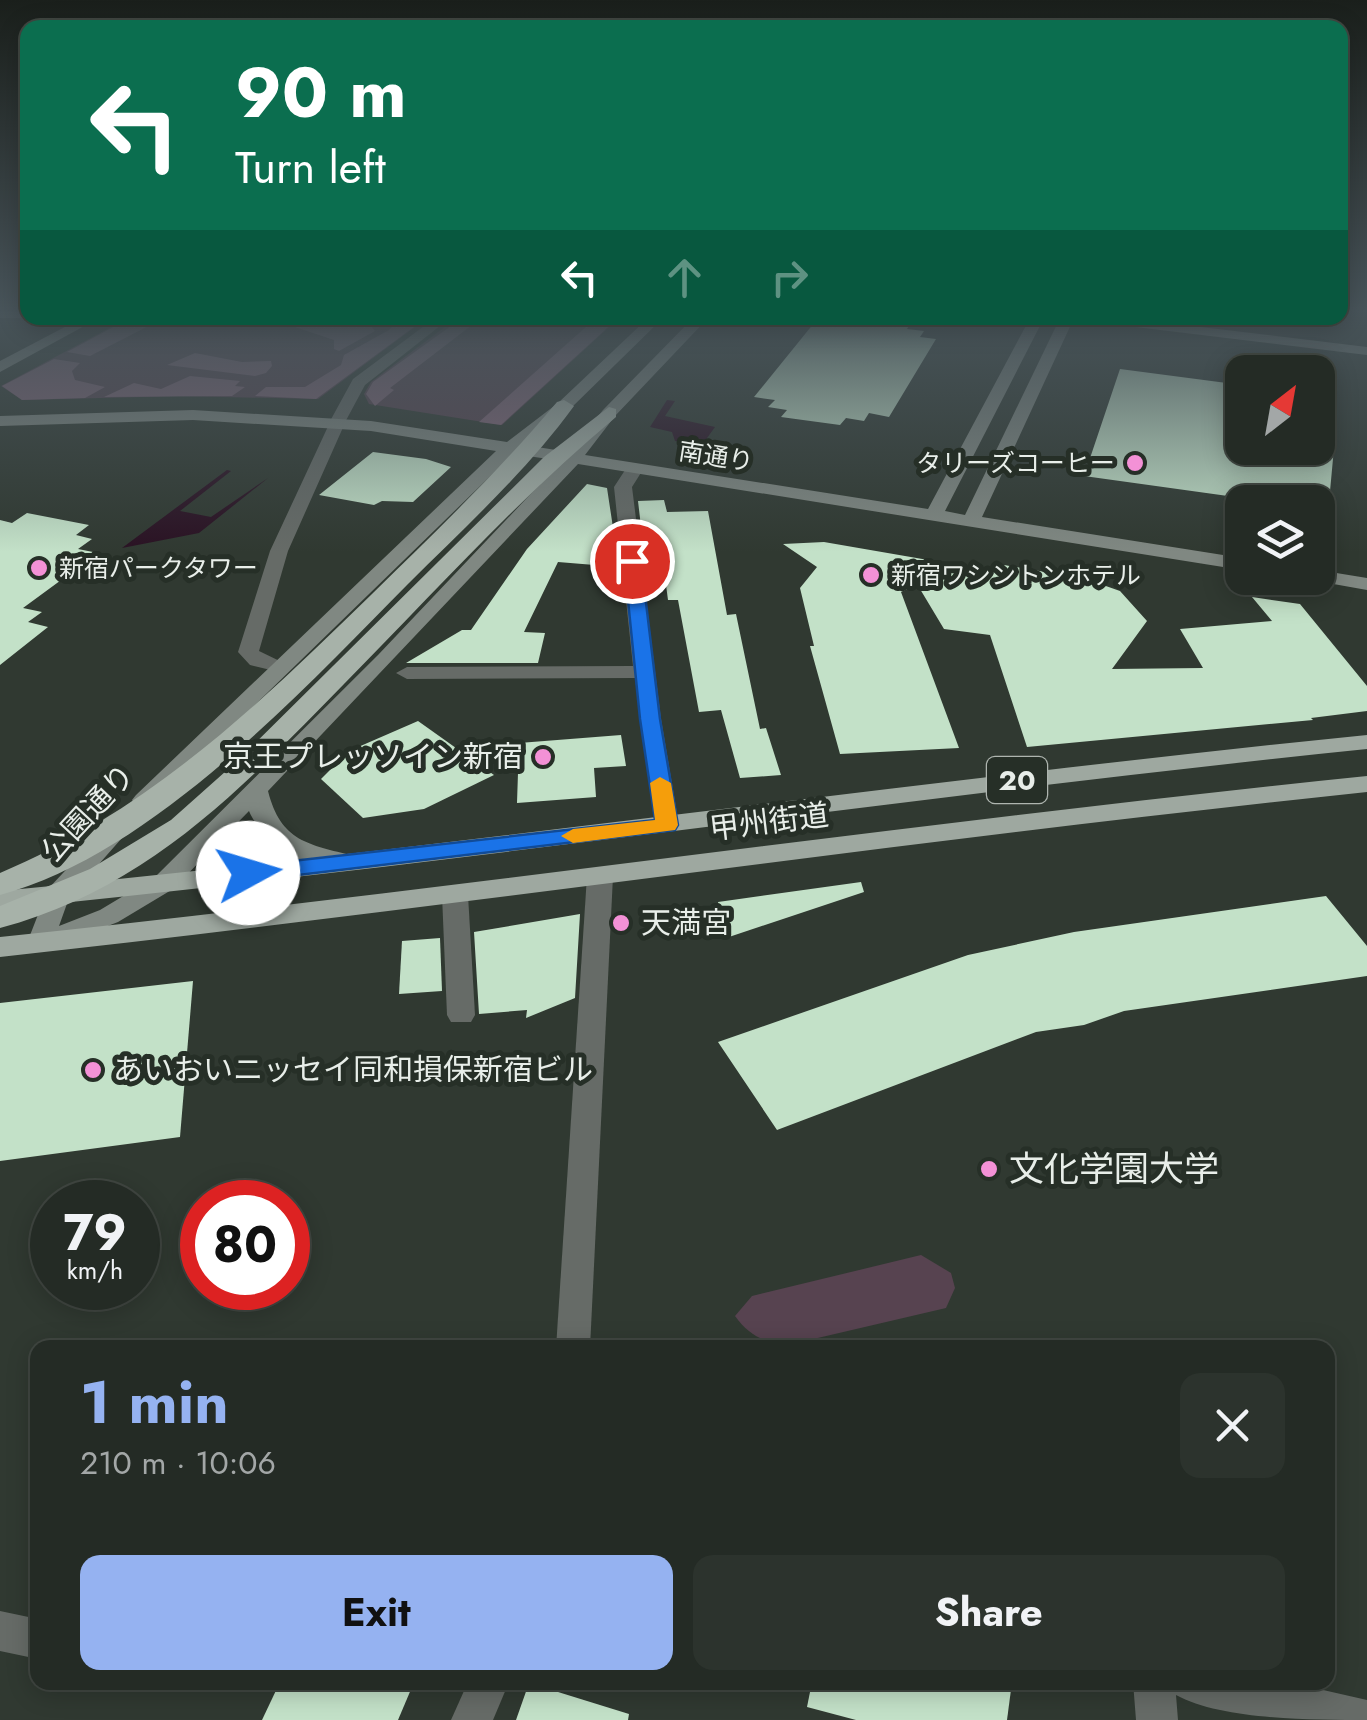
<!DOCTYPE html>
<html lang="en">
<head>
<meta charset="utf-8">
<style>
  body { margin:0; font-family:Jost,"Noto Sans JP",sans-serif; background:#2c332d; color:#f1f3f6; height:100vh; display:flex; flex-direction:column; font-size:38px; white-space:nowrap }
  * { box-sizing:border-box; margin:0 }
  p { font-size:32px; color:#a3a7a7 }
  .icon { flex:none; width:55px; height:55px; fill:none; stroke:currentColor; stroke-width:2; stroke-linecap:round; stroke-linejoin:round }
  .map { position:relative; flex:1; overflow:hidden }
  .side { position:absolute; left:30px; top:1340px; width:1305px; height:350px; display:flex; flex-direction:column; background:#242b25; border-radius:20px; box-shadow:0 5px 25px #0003,0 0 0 2px #414742 }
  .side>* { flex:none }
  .top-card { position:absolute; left:20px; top:20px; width:1328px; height:305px; border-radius:20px; box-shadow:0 5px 25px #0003,0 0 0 2px #414742; background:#0b6e4f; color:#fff; overflow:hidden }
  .needle { width:65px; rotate:31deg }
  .buttons { position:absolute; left:1225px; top:355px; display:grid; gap:20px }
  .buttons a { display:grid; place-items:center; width:110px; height:110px; border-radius:20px; background:#242b25; box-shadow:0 5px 25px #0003,0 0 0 2px #414742; font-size:50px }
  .speed { position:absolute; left:30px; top:1180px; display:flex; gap:20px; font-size:50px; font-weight:700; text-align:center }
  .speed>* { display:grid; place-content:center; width:130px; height:130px; border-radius:50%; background:#242b25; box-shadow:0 5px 25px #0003,0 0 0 2px #414742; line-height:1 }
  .speed small { font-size:25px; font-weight:400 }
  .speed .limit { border:15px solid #d22; background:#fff; color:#111 }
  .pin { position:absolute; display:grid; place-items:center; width:85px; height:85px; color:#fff; margin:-42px; border:5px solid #fff; border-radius:50%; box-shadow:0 2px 10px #0007 }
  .me { position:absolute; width:110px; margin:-55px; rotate:84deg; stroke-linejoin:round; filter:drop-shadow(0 0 8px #0008) }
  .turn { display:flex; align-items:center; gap:35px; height:210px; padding:0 50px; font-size:45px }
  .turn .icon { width:130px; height:130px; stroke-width:2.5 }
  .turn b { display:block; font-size:70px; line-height:85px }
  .lanes { display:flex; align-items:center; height:95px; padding:0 50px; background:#0003; justify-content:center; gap:50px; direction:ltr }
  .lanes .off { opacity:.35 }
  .round { display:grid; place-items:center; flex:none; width:105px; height:105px; border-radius:20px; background:#2c332d }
  .summary { display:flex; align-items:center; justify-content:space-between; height:170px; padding:0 50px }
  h1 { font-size:60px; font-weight:700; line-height:75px; color:#95b2f1 }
  .cta { display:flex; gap:20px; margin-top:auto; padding:20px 50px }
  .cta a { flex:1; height:115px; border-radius:20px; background:#95b2f1; color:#111; font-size:40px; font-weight:700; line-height:115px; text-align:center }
  .cta a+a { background:#2c332d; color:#f1f3f6 }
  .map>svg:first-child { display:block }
  .green { fill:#574350 }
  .forest { fill:#826578 }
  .water { fill:#2a1223 }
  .building { fill:#c3e1c8 }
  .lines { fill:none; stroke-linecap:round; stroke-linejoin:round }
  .minor { fill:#666b67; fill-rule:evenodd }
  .tertiary { fill:#666b67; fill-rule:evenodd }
  .secondary { fill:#808882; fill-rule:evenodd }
  .trunk { fill:#9ea8a0; fill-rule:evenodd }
  .motorway { fill:#a7b2a9; fill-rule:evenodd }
  .route { fill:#1a73e8; stroke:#114b97; stroke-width:2.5 }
  .slow { fill:#f59e0b }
  .poi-dot { fill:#f391d6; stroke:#262f27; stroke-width:4 }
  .labels { text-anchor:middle; stroke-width:10; stroke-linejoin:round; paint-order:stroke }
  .far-street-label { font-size:25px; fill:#e8eee9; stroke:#262f27 }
  .far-poi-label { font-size:25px; fill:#e8eee9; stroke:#262f27; text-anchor:start }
  .shield { fill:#262f27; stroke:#aeb5af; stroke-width:2.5 }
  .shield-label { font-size:28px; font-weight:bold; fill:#e8eee9 }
  .poi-label { font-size:30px; fill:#e8eee9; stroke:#262f27; text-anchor:start }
  .street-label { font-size:30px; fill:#e8eee9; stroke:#262f27 }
  .near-poi-label { font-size:35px; fill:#e8eee9; stroke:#262f27; text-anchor:start }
</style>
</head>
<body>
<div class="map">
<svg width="1367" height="1720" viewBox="0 0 1367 1720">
  <rect width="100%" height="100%" fill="#303931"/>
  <g class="green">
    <polygon points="128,318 427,318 318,399 179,396 22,400 1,386"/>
    <polygon points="457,318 619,318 502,425 369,404 364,394 371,382"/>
    <path d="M921,1255L951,1273L955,1288L946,1308L792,1344C767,1344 750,1337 735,1316L752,1296Z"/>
  </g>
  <g class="forest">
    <polygon points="130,318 164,318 90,356 67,352"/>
    <polygon points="296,318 371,318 369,324 375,331 339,351 334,349 334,340 289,325"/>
    <polygon points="400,318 426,318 316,399 255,396 266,387 305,387 341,365 344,355 389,330"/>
    <polygon points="462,318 481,318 390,388 394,390 375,406 366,394 373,382"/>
    <polygon points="596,318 618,318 501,425 479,422"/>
    <polygon points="195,353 242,362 271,361 272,366 266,373 255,376 167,365"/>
    <polygon points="54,359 80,363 72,371 75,380 105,387 85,398 22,400 2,386"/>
    <polygon points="190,376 240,381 235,386 245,387 232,396 104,397 134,383 161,389"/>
  </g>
  <g class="water">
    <polygon points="667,400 675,401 665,416 715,427 702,445 675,441 672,432 650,427"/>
    <polygon points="227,470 231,471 180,511 211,517 268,478 199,533 122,548"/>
  </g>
  <g class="building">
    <polygon points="855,318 911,322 907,329 924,331 920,337 936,339 889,417 869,413 864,421 846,418 840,425 803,420 781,417 787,410 768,407 775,400 754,397 814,323 831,326 836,320 852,322"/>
    <polygon points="1120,369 1242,385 1242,448 1334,448 1329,502 1271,502 1084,476"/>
    <polygon points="373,452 426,459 451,467 413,502 382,501 374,505 319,495"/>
    <polygon points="587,484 607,488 619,567 558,562 524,632 545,633 538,663 406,663 462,630 471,630 527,549"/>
    <polygon points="664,500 667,512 708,511 727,615 736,614 760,729 766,728 781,775 740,778 721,710 699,712 678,600 668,600 664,570 646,569 638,501"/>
    <polygon points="27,513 89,525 76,535 92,539 78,549 98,553 23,608 42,612 28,622 48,627 0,665 0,520 12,523"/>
    <polygon points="824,542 986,570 1004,565 1086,579 1120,591 1147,621 1112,669 1203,668 1180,629 1272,621 1252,597 1300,604 1367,686 1367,711 1311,718 1313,720 1027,747 990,635 944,629 917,584 901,592 959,748 840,754 810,646 814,646 800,588 817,567 783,544"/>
    <polygon points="418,721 494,775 424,809 363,818 321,779 349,751"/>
    <polygon points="621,735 626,766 594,768 596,797 517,803 519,743"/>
    <polygon points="861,882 864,892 726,938 718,902"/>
    <polygon points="1326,896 1367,946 1367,976 1124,1011 1084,1025 1036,1032 777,1130 718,1042 968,955 1074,932"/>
    <polygon points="580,914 575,998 526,1018 527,1010 479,1014 474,932"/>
    <polygon points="440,938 442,991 399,994 402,941"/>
    <polygon points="193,981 180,1137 0,1161 0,1003"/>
    <polygon points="280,1682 397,1682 412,1687 398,1720 262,1720"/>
    <polygon points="812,1682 1012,1682 1007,1720 856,1720 807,1707"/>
    <polygon points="529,1683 629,1714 628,1720 516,1720"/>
  </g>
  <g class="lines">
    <g class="minor">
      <polygon points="0,311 28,312 28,318 34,318 0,318"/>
      <polygon points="58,318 93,318 95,320 88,324"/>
      <polygon points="435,318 450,318 365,385 343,426 331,426 329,423 353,379"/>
      <polygon points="635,463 644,468 632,487 661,719 679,825 667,832 655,825 635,678 407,679 396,673 407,667 633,666 614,487 629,464"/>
      <polygon points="600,868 613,876 590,1348 556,1348 587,876"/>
      <polygon points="455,887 468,895 475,1015 471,1022 451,1022 447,1015 442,895"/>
      <polygon points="0,1611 38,1619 38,1659 0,1651"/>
      <polygon points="468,1682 509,1682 493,1720 451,1720"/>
      <path d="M1133,1682H1288L1367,1700V1720C1313,1720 1221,1720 1176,1695L1178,1720H1136Z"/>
    </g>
    <polygon class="tertiary" points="331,420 345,423 288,551 259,651 290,666 279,672 250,665 238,652 270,551"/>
    <g class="secondary">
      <polygon points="82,318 99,318 0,372 0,361"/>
      <path d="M648,318H663L570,409L524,445L569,452L603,410L693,318H708L615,416L585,455L928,509L1030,318H1044L945,511L965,515L1060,318H1074L982,517L1242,558V570L578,464L268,791C281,842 308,844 354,856L358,862L354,868C316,877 263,845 249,811L173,889L118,922L49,949H31L27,943L48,889L108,825H126L129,830L69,898L59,926L100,910L155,877L378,655L562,461L514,454L510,457L152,805H136L132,800L136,795L496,451L371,431L193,420L0,426V416L193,410L371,421L507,442L558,403Z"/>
      <polygon points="1087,318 1126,318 1367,347 1367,355 1094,322"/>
      <polygon points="1318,570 1367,578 1367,590 1311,580 1309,578 1318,578"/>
    </g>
    <g class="trunk">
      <path d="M1367,735V749C911,796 457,864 0,909V891C457,847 911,781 1367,735Z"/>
      <path d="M1367,776V792C910,840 456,907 0,957V937C456,889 911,823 1367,776Z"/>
    </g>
    <g class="motorway">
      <path d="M564,400L574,406C526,472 465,527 408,584C300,693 152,854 0,895V873C151,809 257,706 373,593C436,531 500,470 557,402Z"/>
      <path d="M609,407L616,409V417C518,499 433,594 344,684C241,789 148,888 0,928V906L90,869L171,820L235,763L544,457Z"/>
    </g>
  </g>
  <linearGradient id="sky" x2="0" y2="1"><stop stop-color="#1a1f1b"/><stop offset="0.56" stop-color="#48545a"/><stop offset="1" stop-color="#48545a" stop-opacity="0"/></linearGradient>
  <rect width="1367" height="552" fill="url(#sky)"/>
  <polygon class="route" points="632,556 641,561 660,719 678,825 675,830 248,881 239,878 236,873 239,868 248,866 655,820 640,719 624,561"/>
  <polygon class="slow" points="660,777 671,783 678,825 675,830 573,843 561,836 573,829 655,820 650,783"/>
  <g class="poi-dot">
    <circle cx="1135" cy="463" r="10"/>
    <circle cx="39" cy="568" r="10"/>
    <circle cx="871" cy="575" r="10"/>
    <circle cx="543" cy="757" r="10"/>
    <circle cx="621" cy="923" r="10"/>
    <circle cx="93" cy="1070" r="10"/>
    <circle cx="989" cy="1169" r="10"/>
  </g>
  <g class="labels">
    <g class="far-street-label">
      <text transform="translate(716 456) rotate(9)" y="9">南通り</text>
    </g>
    <g class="far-poi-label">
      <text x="1115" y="472" text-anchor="end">タリーズコーヒー</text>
      <text x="59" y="577">新宿パークタワー</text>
      <text x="891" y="584">新宿ワシントンホテル</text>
    </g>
    <rect class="shield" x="987" y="757" width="60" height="46" rx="8"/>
    <g class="shield-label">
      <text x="1017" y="790">20</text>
    </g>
    <g class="poi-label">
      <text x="523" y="767" text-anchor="end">京王プレッソイン新宿</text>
      <text x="641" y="933">天満宮</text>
      <text x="113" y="1080">あいおいニッセイ同和損保新宿ビル</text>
    </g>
    <g class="street-label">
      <text transform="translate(88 813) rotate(-47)" y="10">公園通り</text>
      <text transform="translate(769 822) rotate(-7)" y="10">甲州街道</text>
    </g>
    <g class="near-poi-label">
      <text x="1009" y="1181">文化学園大学</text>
    </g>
  </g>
</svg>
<div class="buttons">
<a><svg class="needle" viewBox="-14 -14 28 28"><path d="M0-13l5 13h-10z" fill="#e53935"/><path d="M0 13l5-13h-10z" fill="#a3a7a7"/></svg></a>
<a><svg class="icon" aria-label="layers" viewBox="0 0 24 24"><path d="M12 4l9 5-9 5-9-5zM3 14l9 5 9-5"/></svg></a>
</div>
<div class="speed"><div>79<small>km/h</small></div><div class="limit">80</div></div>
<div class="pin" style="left:632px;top:561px;background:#d93025"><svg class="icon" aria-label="arrive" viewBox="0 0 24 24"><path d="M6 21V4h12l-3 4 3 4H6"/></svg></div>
<svg class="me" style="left:248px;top:873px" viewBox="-20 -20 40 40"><circle r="19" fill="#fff"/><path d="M0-13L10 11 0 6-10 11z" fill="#1a73e8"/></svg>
<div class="top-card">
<div class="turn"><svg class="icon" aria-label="left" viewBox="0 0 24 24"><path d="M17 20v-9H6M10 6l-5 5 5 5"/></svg><div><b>90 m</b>Turn left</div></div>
<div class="lanes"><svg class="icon" aria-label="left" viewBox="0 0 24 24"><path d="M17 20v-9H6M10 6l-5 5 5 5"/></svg><svg class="icon off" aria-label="ahead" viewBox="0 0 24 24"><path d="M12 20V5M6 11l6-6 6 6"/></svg><svg class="icon off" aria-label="right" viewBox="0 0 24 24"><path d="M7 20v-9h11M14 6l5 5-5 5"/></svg></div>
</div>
<section class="side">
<div class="summary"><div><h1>1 min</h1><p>210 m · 10:06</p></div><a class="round"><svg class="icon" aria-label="close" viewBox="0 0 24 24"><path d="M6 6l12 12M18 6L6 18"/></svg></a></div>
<div class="cta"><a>Exit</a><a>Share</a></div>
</section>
</div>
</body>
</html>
